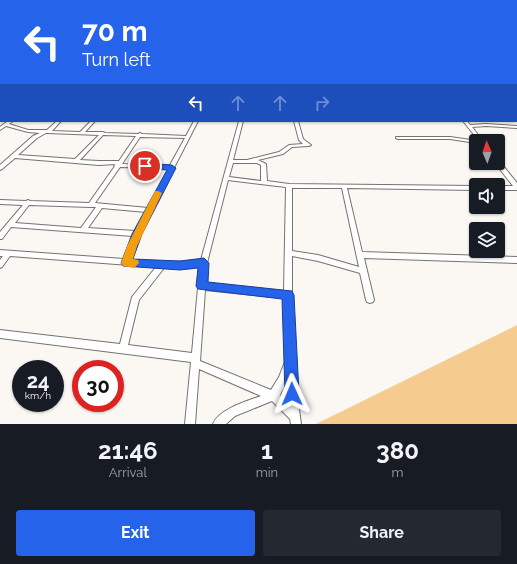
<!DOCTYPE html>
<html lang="en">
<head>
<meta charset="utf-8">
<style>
  body { margin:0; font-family:Raleway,sans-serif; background:#242831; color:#f1f3f6; height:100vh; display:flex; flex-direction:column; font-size:15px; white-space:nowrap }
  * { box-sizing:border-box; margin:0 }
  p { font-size:13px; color:#9ea1a6 }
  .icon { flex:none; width:22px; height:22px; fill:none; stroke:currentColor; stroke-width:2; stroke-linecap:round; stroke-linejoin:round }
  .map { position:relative; height:424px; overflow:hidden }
  .side { display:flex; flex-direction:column; background:#171b24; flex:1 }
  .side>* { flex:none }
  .hud { position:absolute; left:0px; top:0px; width:517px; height:122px; box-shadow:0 1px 3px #0004; background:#2563eb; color:#fff; overflow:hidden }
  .needle { width:26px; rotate:358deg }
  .fabs { position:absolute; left:469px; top:134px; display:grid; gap:8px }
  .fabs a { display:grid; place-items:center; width:36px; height:36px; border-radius:4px; background:#171b24; box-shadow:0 1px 3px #0004; font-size:20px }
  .speed { position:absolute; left:12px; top:360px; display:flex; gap:8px; font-size:20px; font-weight:700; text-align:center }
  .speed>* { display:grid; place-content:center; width:52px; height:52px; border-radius:50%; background:#171b24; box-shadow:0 1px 3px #0004; line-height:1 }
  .speed small { font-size:10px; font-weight:400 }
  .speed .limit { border:6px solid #d22; background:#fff; color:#111 }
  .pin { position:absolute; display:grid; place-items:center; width:34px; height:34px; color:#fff; margin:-17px; border:2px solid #fff; border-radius:50%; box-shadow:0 1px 4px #0007 }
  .me { position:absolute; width:44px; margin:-22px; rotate:359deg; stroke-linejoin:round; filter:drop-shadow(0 0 3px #0008) }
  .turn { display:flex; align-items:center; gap:14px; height:84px; padding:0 16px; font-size:18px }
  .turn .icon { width:52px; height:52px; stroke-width:2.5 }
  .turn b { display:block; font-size:28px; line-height:34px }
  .lanes { display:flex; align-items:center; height:38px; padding:0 16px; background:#0003; justify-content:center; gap:20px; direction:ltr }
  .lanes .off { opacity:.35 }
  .eta { display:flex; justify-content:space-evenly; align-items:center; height:68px; text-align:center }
  .eta b { font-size:24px; font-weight:700; line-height:28px }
  .action { display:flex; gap:8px; margin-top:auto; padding:8px 16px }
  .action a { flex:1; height:46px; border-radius:4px; background:#2563eb; color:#fff; font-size:16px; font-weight:700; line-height:46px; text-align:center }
  .action a+a { background:#242831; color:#f1f3f6 }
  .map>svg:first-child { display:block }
  .green { fill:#f6cb8f }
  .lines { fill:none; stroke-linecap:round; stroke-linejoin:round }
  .minor-casing { stroke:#757370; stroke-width:2 }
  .minor { fill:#fff; fill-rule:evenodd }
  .route { fill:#2563eb; stroke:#184099 }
  .slow { fill:#f59e0b }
</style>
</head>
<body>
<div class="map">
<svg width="517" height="424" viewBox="0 0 517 424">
  <rect width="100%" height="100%" fill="#fbf8f4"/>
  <polygon class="green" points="517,325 517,424 316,424"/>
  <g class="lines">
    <defs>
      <g id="minor">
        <rect x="0" y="44" width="1" height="2"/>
        <rect x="516" y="51" width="1" height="2"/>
        <rect x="0" y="52" width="1" height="2"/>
        <rect x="516" y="58" width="1" height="3"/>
        <rect x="0" y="65" width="1" height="2"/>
        <rect x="0" y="75" width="1" height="3"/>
        <rect x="516" y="89" width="1" height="4"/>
        <rect x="516" y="98" width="1" height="2"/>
        <rect x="0" y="105" width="1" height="2"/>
        <path d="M8,121H13L9,124L28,130H47L57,121H61L52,131L80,132L91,121H95L85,132H103L105,133L138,134L140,133L142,134L186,136L194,121H198L140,234L131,260C154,262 178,263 201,260L239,121H243L233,160H247L279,152L289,145L303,144L299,140L294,121H298L303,139L311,145L309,146L292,147L283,154L258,160L266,164L267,181L289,184L476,186V190L347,188L362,252L517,257V263L364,258L374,300L373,302L370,303L367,302L366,300L360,273L318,261L292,256V324L297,394L301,424H291L290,419L272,401L235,416L226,424H213C219,409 247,401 261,396L199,369L195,424H185L191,362L0,338V330L120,344L132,297L156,267L10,256L2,267L0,268V260L3,256H0V250L124,259L133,236L11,227L2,239H0V232L23,205L0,204V200L26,201L28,200L30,201L89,203L115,166L114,165L116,164L99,165L15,158L2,169L0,170V165L33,136L40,133L28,132L6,126L0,130V127ZM46,133H48L99,135L75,159L18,155L37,138ZM103,135L136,136L119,161H99L80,160ZM140,137L185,138L170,165L122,164ZM233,163H257L261,165V181L229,177ZM120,167L169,168L148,208L95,203ZM228,180L286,187L284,291L206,283L207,263ZM292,188H342L359,267L318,255L292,251ZM29,205L91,207H96L81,228L15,223ZM102,208L146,212L135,231L88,228ZM200,266L192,353L128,345L139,300L164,268H187ZM205,290L284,298V324L286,359L279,377L271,390L200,361ZM287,382L288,403L280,395Z"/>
        <polygon points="463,121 467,121 470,125 486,124 517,126 517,128 486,126 472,127 483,141 479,141"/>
        <polygon points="396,137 450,137 478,141 476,141 476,143 450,139 398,139 396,138"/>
        <polygon points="498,161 500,162 517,183 517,190 498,190 498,186 513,186 495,163 498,163"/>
      </g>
    </defs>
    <use href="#minor" class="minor-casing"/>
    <use href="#minor" class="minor"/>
  </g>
  <linearGradient id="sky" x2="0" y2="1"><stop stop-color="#b0b8b4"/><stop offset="0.42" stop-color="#fdfcfa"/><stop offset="1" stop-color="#fdfcfa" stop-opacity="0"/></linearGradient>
  <rect width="517" height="102" fill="url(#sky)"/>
  <polygon class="route" points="145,164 172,165 176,168 142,234 133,259 180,261 204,258 209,263 208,282 292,291 294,295 299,394 297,399 292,401 287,399 285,394 282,299 198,289 196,286 198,268 180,270 123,266 121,263 132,234 167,170 142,168 142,165"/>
  <polygon class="slow" points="155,191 158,191 162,193 137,246 133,259 138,260 139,263 134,268 123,266 121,263 127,246"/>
</svg>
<div class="fabs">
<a><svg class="needle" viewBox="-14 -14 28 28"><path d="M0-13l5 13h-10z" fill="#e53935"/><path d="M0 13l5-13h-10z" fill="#9ea1a6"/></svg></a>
<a><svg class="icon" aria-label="sound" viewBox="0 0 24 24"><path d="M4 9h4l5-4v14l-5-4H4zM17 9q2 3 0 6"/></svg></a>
<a><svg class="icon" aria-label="layers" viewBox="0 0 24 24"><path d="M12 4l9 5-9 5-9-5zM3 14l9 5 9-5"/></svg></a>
</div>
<div class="speed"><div>24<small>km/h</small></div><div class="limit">30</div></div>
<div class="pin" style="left:145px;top:166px;background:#d93025"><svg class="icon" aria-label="arrive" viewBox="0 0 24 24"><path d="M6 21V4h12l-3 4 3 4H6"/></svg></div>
<svg class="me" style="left:292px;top:394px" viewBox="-20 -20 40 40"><path d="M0-17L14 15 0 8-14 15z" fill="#2563eb" stroke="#fff" stroke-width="4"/></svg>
<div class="hud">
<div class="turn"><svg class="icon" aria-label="left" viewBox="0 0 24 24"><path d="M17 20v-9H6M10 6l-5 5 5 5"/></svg><div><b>70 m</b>Turn left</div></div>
<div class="lanes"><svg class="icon" aria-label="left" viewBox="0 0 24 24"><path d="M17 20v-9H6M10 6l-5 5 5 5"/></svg><svg class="icon off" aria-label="ahead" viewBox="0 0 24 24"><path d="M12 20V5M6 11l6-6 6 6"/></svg><svg class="icon off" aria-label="ahead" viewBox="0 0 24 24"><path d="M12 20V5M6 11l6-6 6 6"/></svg><svg class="icon off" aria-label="right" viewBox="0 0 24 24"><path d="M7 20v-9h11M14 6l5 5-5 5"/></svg></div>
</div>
</div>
<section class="side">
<div class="eta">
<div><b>21:46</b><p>Arrival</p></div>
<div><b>1</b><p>min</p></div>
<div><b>380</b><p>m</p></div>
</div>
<div class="action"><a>Exit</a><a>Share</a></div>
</section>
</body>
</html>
